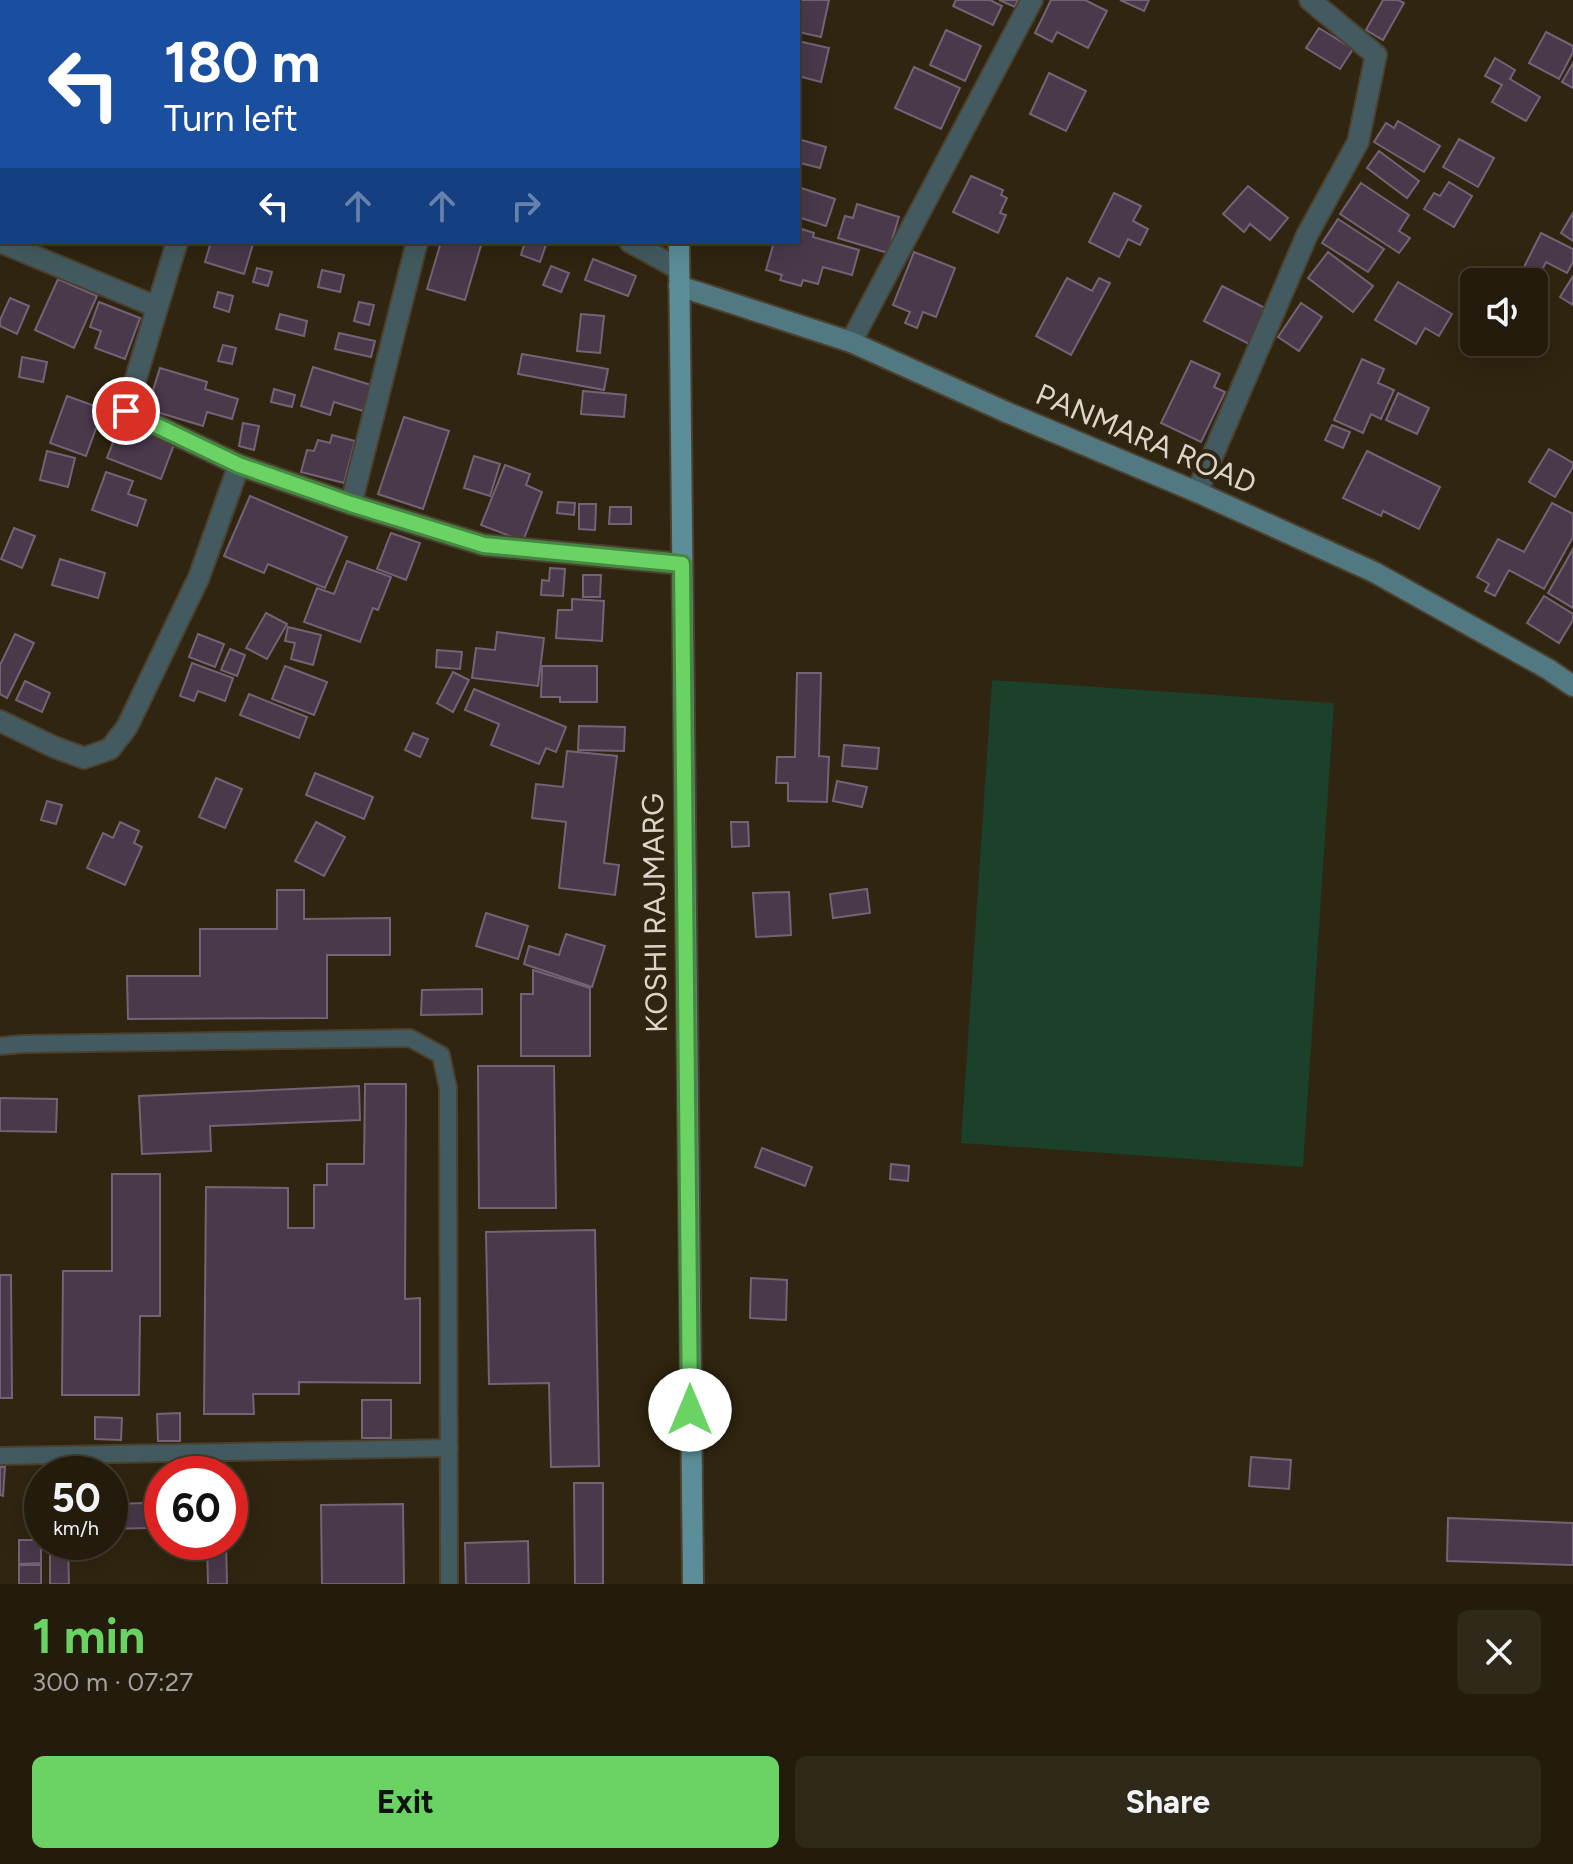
<!DOCTYPE html>
<html lang="en">
<head>
<meta charset="utf-8">
<style>
  body { margin:0; font-family:Figtree,sans-serif; background:#2f291a; color:#f1f3f6; height:100vh; display:flex; flex-direction:column; font-size:30px; white-space:nowrap }
  * { box-sizing:border-box; margin:0 }
  p { font-size:26px; color:#a3a19d }
  .icon { flex:none; width:44px; height:44px; fill:none; stroke:currentColor; stroke-width:2; stroke-linecap:round; stroke-linejoin:round }
  .map { position:relative; height:1584px; overflow:hidden }
  .side { display:flex; flex-direction:column; background:#231c0c; flex:1 }
  .side>* { flex:none }
  .guide { position:absolute; left:0px; top:0px; width:800px; height:244px; box-shadow:0 8px 32px #0002,0 0 0 2px #403a2d; background:#1a4fa0; color:#fff; overflow:hidden }
  .buttons { position:absolute; left:1460px; top:268px; display:grid; gap:16px }
  .buttons a { display:grid; place-items:center; width:88px; height:88px; border-radius:12px; background:#231c0c; box-shadow:0 8px 32px #0002,0 0 0 2px #403a2d; font-size:40px }
  .speed { position:absolute; left:24px; top:1456px; display:flex; gap:16px; font-size:40px; font-weight:700; text-align:center }
  .speed>* { display:grid; place-content:center; width:104px; height:104px; border-radius:50%; background:#231c0c; box-shadow:0 8px 32px #0002,0 0 0 2px #403a2d; line-height:1 }
  .speed small { font-size:20px; font-weight:400 }
  .speed .limit { border:12px solid #d22; background:#fff; color:#111 }
  .pin { position:absolute; display:grid; place-items:center; width:68px; height:68px; color:#fff; margin:-34px; border:4px solid #fff; border-radius:50%; box-shadow:0 2px 8px #0007 }
  .me { position:absolute; width:88px; margin:-44px; rotate:0deg; stroke-linejoin:round; filter:drop-shadow(0 0 6px #0008) }
  .turn { display:flex; align-items:center; gap:28px; height:168px; padding:0 32px; font-size:36px }
  .turn .icon { width:104px; height:104px; stroke-width:2.5 }
  .turn b { display:block; font-size:56px; line-height:68px }
  .lanes { display:flex; align-items:center; height:76px; padding:0 32px; background:#0003; justify-content:center; gap:40px; direction:ltr }
  .lanes .off { opacity:.35 }
  .round { display:grid; place-items:center; flex:none; width:84px; height:84px; border-radius:12px; background:#2f291a }
  .head { display:flex; align-items:center; justify-content:space-between; height:136px; padding:0 32px }
  h1 { font-size:48px; font-weight:700; line-height:60px; color:#6ad364 }
  .cta { display:flex; gap:16px; margin-top:auto; padding:16px 32px }
  .cta a { flex:1; height:92px; border-radius:12px; background:#6ad364; color:#111; font-size:32px; font-weight:700; line-height:92px; text-align:center }
  .cta a+a { background:#2f291a; color:#f1f3f6 }
  .map>svg:first-child { display:block }
  .green { fill:#1b412a }
  .building { fill:#49394b; stroke:#746376; stroke-width:2 }
  .lines { fill:none; stroke-linecap:round; stroke-linejoin:round }
  .lane-casing { stroke:#4b412e; stroke-width:20 }
  .street-casing { stroke:#4b412e; stroke-width:24 }
  .secondary-casing { stroke:#4b412e; stroke-width:24 }
  .primary-casing { stroke:#4b412e; stroke-width:24 }
  .lane { stroke:#435b60; stroke-width:16 }
  .street { stroke:#435b60; stroke-width:20 }
  .secondary { stroke:#527881; stroke-width:20 }
  .primary { stroke:#5c8e9a; stroke-width:20 }
  .route-casing { stroke:#458941; stroke-width:20 }
  .route { stroke:#6ad364; stroke-width:14 }
  .labels { text-anchor:middle; stroke-width:8; stroke-linejoin:round; paint-order:stroke }
  .street-label { font-size:30px; fill:#dcd5c9; stroke:#2f2510 }
</style>
</head>
<body>
<div class="map">
<svg width="1573" height="1584" viewBox="0 0 1573 1584">
  <rect width="100%" height="100%" fill="#2f2510"/>
  <polygon class="green" points="992,680 1334,703 1303,1167 961,1143"/>
  <g class="building">
    <polygon points="221,0 273,0 272,2 262,0 261,2 220,2"/>
    <rect x="540" y="0" width="68" height="2"/>
    <polygon points="783,0 829,0 821,37 798,32 798,2 782,2"/>
    <polygon points="956,0 990,0 1002,6 993,25 953,6"/>
    <polygon points="999,0 1018,0 1015,7"/>
    <polygon points="1051,0 1085,0 1107,11 1088,48 1057,32 1052,42 1035,33"/>
    <polygon points="1120,0 1149,0 1144,11"/>
    <polygon points="1383,0 1398,0 1404,3 1383,40 1366,30"/>
    <polygon points="1319,28 1353,49 1340,69 1306,48"/>
    <polygon points="946,30 981,46 965,81 930,65"/>
    <polygon points="1546,32 1573,46 1573,52 1559,79 1529,63"/>
    <polygon points="798,41 829,48 821,82 798,76"/>
    <polygon points="1495,58 1515,70 1510,79 1540,97 1526,121 1492,102 1502,85 1485,76"/>
    <polygon points="1573,63 1573,88 1562,82"/>
    <polygon points="914,67 960,88 941,129 895,108"/>
    <polygon points="1049,73 1086,91 1066,131 1030,114"/>
    <polygon points="0,110 2,111 2,142 0,141"/>
    <polygon points="1398,121 1440,146 1424,172 1374,142 1386,123 1394,128"/>
    <polygon points="798,139 826,147 820,168 800,163 798,173"/>
    <polygon points="1459,139 1494,158 1478,187 1443,167"/>
    <polygon points="1379,151 1419,181 1407,198 1367,168"/>
    <polygon points="971,176 1003,190 1001,195 1007,198 1000,213 1006,215 998,233 953,212"/>
    <polygon points="1449,182 1472,196 1454,227 1424,209 1434,193 1440,196"/>
    <polygon points="1361,183 1409,215 1399,231 1410,238 1399,253 1340,214"/>
    <polygon points="1248,186 1288,218 1270,240 1250,224 1244,232 1223,214"/>
    <polygon points="798,187 835,199 826,226 798,217"/>
    <polygon points="1114,193 1141,206 1133,221 1148,229 1140,245 1128,239 1119,257 1089,242"/>
    <polygon points="857,204 899,217 888,253 838,238 845,216 853,218"/>
    <polygon points="1573,213 1573,241 1561,233"/>
    <polygon points="1338,219 1384,249 1368,272 1322,243"/>
    <polygon points="802,229 814,233 813,237 859,250 852,275 823,267 818,284 803,280 801,286 780,280 782,275 766,270 774,242 798,242 798,233 801,234"/>
    <polygon points="1541,233 1573,249 1573,262 1567,273 1546,262 1538,278 1522,271"/>
    <polygon points="211,242 248,242 253,244 244,274 205,262"/>
    <polygon points="441,242 482,242 465,300 427,289"/>
    <polygon points="525,242 547,242 540,262 521,255"/>
    <polygon points="914,252 955,268 936,317 923,312 917,328 905,323 910,312 893,305"/>
    <polygon points="1328,252 1373,286 1353,312 1308,278"/>
    <polygon points="593,259 636,276 628,296 585,280"/>
    <polygon points="551,266 569,273 561,292 543,285"/>
    <polygon points="257,268 272,272 268,286 253,282"/>
    <polygon points="322,270 344,275 340,292 318,287"/>
    <polygon points="1573,276 1573,305 1560,297"/>
    <polygon points="1067,278 1092,291 1099,278 1110,283 1071,355 1036,336"/>
    <polygon points="58,279 97,296 74,348 35,330"/>
    <polygon points="1398,282 1452,314 1439,336 1425,328 1416,344 1375,320"/>
    <polygon points="1222,286 1267,309 1249,344 1204,321"/>
    <polygon points="218,292 233,296 229,312 214,307"/>
    <polygon points="10,298 29,306 17,334 0,326 0,320"/>
    <polygon points="99,302 140,318 125,359 95,348 101,331 90,327"/>
    <polygon points="359,302 374,305 369,325 354,321"/>
    <polygon points="1301,303 1322,317 1299,351 1278,337"/>
    <polygon points="280,314 307,321 304,336 276,329"/>
    <polygon points="581,314 604,316 600,353 577,351"/>
    <polygon points="339,333 375,341 371,357 335,349"/>
    <polygon points="223,345 236,348 232,364 218,361"/>
    <polygon points="522,354 608,369 604,390 518,374"/>
    <polygon points="22,357 47,362 43,382 19,377"/>
    <polygon points="1362,359 1384,369 1378,383 1394,390 1381,419 1371,414 1363,433 1334,420"/>
    <polygon points="1191,361 1220,374 1214,387 1225,392 1201,442 1161,423"/>
    <polygon points="313,367 371,385 363,411 334,402 330,415 301,406"/>
    <polygon points="160,368 207,382 205,389 238,399 232,419 207,412 203,426 147,409"/>
    <polygon points="274,389 295,395 292,407 271,402"/>
    <polygon points="583,391 626,395 624,417 581,414"/>
    <polygon points="1398,393 1429,408 1417,434 1386,420"/>
    <polygon points="67,396 103,409 86,456 50,443"/>
    <polygon points="404,417 449,431 423,509 378,494"/>
    <polygon points="122,419 176,439 161,479 107,458"/>
    <polygon points="243,423 259,426 254,450 239,446"/>
    <polygon points="1332,425 1350,432 1343,448 1325,440"/>
    <polygon points="332,435 355,441 344,483 301,472 307,450 314,451 318,440 330,443"/>
    <polygon points="1549,449 1573,463 1573,467 1555,497 1529,482"/>
    <polygon points="47,451 75,458 68,487 40,480"/>
    <polygon points="1367,451 1440,487 1419,529 1383,511 1381,516 1343,498"/>
    <polygon points="474,456 500,464 490,496 464,488"/>
    <polygon points="505,465 530,474 526,485 542,492 523,541 481,525"/>
    <polygon points="106,472 133,481 128,494 146,500 137,526 92,510"/>
    <polygon points="250,496 347,537 325,588 268,564 264,573 224,556"/>
    <polygon points="558,502 575,503 574,515 557,513"/>
    <polygon points="1552,503 1573,514 1573,537 1544,589 1509,570 1495,596 1485,591 1489,584 1477,577 1498,539 1524,552"/>
    <polygon points="579,504 596,504 595,530 579,529"/>
    <polygon points="610,507 631,507 631,524 609,524"/>
    <polygon points="14,528 35,536 22,568 1,559"/>
    <polygon points="391,533 420,543 406,580 377,569"/>
    <polygon points="1573,549 1573,608 1548,593"/>
    <polygon points="60,559 105,573 98,598 52,585"/>
    <polygon points="347,561 391,577 378,610 373,608 360,642 304,622 317,588 334,594"/>
    <polygon points="550,568 565,569 563,596 541,595 542,580 549,581"/>
    <polygon points="583,575 601,575 600,597 583,597"/>
    <polygon points="1544,596 1573,614 1573,620 1559,643 1527,623"/>
    <polygon points="572,599 604,601 602,641 556,638 558,610 572,610"/>
    <polygon points="266,613 287,624 267,659 246,648"/>
    <polygon points="288,627 321,635 313,665 291,659 295,643 285,641"/>
    <polygon points="497,632 544,638 538,686 472,678 476,648 495,650"/>
    <polygon points="15,634 34,643 7,698 0,694 0,665"/>
    <polygon points="198,634 224,644 215,667 189,657"/>
    <polygon points="230,649 245,655 237,676 221,670"/>
    <polygon points="437,650 462,652 460,669 436,667"/>
    <polygon points="192,663 233,678 225,701 198,691 194,701 180,696"/>
    <polygon points="285,666 327,682 314,715 272,699"/>
    <polygon points="542,666 597,666 597,702 560,702 560,697 541,697"/>
    <polygon points="453,672 469,680 453,712 437,703"/>
    <polygon points="797,673 821,673 819,756 829,757 827,802 788,801 788,783 776,783 777,757 795,757"/>
    <polygon points="25,681 50,693 42,712 16,700"/>
    <polygon points="474,689 566,727 556,752 546,748 539,764 491,745 499,724 465,710"/>
    <polygon points="249,694 307,717 299,738 240,715"/>
    <polygon points="579,726 625,727 624,751 578,750"/>
    <polygon points="413,733 428,739 420,757 405,750"/>
    <polygon points="844,745 879,748 877,769 842,766"/>
    <polygon points="567,751 617,756 604,863 619,865 615,895 559,888 566,822 532,818 536,784 563,787"/>
    <polygon points="315,773 373,797 364,819 306,795"/>
    <polygon points="216,778 242,789 225,828 199,817"/>
    <polygon points="837,781 867,787 862,807 833,801"/>
    <polygon points="47,801 62,805 56,824 41,820"/>
    <polygon points="120,822 139,831 134,843 142,847 125,885 87,868 103,833 113,838"/>
    <polygon points="316,822 345,837 324,876 295,861"/>
    <polygon points="731,822 748,822 749,846 732,847"/>
    <polygon points="867,889 870,913 833,918 830,894"/>
    <polygon points="277,890 304,890 304,919 390,918 390,955 327,955 327,1018 128,1019 127,976 200,976 200,929 277,929"/>
    <polygon points="789,892 791,935 756,937 753,893"/>
    <polygon points="486,913 528,926 518,959 476,946"/>
    <polygon points="566,934 605,946 592,987 524,964 529,946 559,955"/>
    <polygon points="533,970 590,988 590,1056 521,1056 521,994 533,994"/>
    <polygon points="482,989 482,1014 421,1015 422,990"/>
    <polygon points="478,1066 554,1066 556,1208 479,1208"/>
    <polygon points="365,1084 406,1084 405,1299 420,1298 420,1383 299,1382 299,1394 253,1394 254,1414 204,1414 206,1187 288,1188 288,1228 314,1228 314,1185 327,1185 327,1164 364,1164"/>
    <polygon points="359,1086 360,1120 210,1126 211,1151 142,1154 139,1096"/>
    <polygon points="0,1098 57,1099 56,1132 0,1131"/>
    <polygon points="762,1148 812,1167 805,1186 755,1167"/>
    <polygon points="891,1164 909,1166 908,1181 890,1179"/>
    <polygon points="112,1174 160,1174 160,1316 140,1316 139,1395 62,1395 63,1271 112,1271"/>
    <polygon points="595,1230 599,1466 551,1467 549,1383 489,1384 486,1232"/>
    <polygon points="0,1275 11,1275 12,1398 0,1398"/>
    <polygon points="751,1278 787,1280 786,1320 750,1318"/>
    <rect x="362" y="1400" width="29" height="38"/>
    <polygon points="180,1413 180,1441 158,1441 157,1414"/>
    <polygon points="95,1417 122,1418 121,1440 95,1439"/>
    <polygon points="1251,1457 1291,1460 1289,1489 1249,1486"/>
    <polygon points="0,1467 5,1467 3,1496 0,1495"/>
    <polygon points="574,1483 603,1483 603,1584 575,1584"/>
    <polygon points="147,1503 148,1528 110,1529 110,1504"/>
    <polygon points="403,1504 404,1584 322,1584 321,1505"/>
    <polygon points="1448,1518 1573,1523 1573,1565 1447,1561"/>
    <polygon points="19,1540 41,1540 41,1563 19,1564"/>
    <polygon points="528,1541 529,1584 466,1584 465,1543"/>
    <polygon points="50,1542 68,1542 69,1584 50,1584"/>
    <polygon points="207,1542 226,1542 227,1584 208,1584"/>
    <rect x="19" y="1565" width="22" height="19"/>
  </g>
  <g class="lines">
    <defs>
      <g id="lane">
        <polyline points="0,1046 23,1044 410,1038 441,1055 448,1088 449,1584"/>
        <polyline points="0,1456 449,1448"/>
      </g>
      <g id="street">
        <polyline points="78,0 82,2"/>
        <polyline points="0,242 157,307"/>
        <polyline points="177,242 126,411 239,465 351,504 484,545 682,564"/>
        <polyline points="630,242 679,269"/>
        <polyline points="851,342 1032,0"/>
        <polyline points="1197,492 1307,235 1358,142 1376,55 1310,0"/>
        <polyline points="351,504 417,242"/>
        <polyline points="0,721 54,747 84,758 110,749 127,727 199,577 239,465"/>
      </g>
      <polyline id="secondary" points="679,286 851,342 1006,412 1197,492 1374,572 1548,669 1573,686"/>
      <g id="primary">
        <polyline points="672,0 672,2"/>
        <polyline points="679,242 693,1584"/>
      </g>
    </defs>
    <use href="#lane" class="lane-casing"/>
    <use href="#street" class="street-casing"/>
    <use href="#secondary" class="secondary-casing"/>
    <use href="#primary" class="primary-casing"/>
    <use href="#lane" class="lane"/>
    <use href="#street" class="street"/>
    <use href="#secondary" class="secondary"/>
    <use href="#primary" class="primary"/>
  </g>
  <g class="lines">
    <defs>
      <polyline id="route" points="126,411 239,465 351,504 484,545 682,564 690,1410"/>
    </defs>
    <use href="#route" class="route-casing"/>
    <use href="#route" class="route"/>
  </g>
  <g class="labels">
    <g class="street-label">
      <text transform="translate(1146 439) rotate(23)" y="10">PANMARA ROAD</text>
      <text transform="translate(655 913) rotate(-91)" y="10">KOSHI RAJMARG</text>
    </g>
  </g>
</svg>
<div class="buttons">
<a><svg class="icon" aria-label="sound" viewBox="0 0 24 24"><path d="M4 9h4l5-4v14l-5-4H4zM17 9q2 3 0 6"/></svg></a>
</div>
<div class="speed"><div>50<small>km/h</small></div><div class="limit">60</div></div>
<div class="pin" style="left:126px;top:411px;background:#d93025"><svg class="icon" aria-label="arrive" viewBox="0 0 24 24"><path d="M6 21V4h12l-3 4 3 4H6"/></svg></div>
<svg class="me" style="left:690px;top:1410px" viewBox="-20 -20 40 40"><circle r="19" fill="#fff"/><path d="M0-13L10 11 0 6-10 11z" fill="#6ad364"/></svg>
<div class="guide">
<div class="turn"><svg class="icon" aria-label="left" viewBox="0 0 24 24"><path d="M17 20v-9H6M10 6l-5 5 5 5"/></svg><div><b>180 m</b>Turn left</div></div>
<div class="lanes"><svg class="icon" aria-label="left" viewBox="0 0 24 24"><path d="M17 20v-9H6M10 6l-5 5 5 5"/></svg><svg class="icon off" aria-label="ahead" viewBox="0 0 24 24"><path d="M12 20V5M6 11l6-6 6 6"/></svg><svg class="icon off" aria-label="ahead" viewBox="0 0 24 24"><path d="M12 20V5M6 11l6-6 6 6"/></svg><svg class="icon off" aria-label="right" viewBox="0 0 24 24"><path d="M7 20v-9h11M14 6l5 5-5 5"/></svg></div>
</div>
</div>
<section class="side">
<div class="head"><div><h1>1 min</h1><p>300 m · 07:27</p></div><a class="round"><svg class="icon" aria-label="close" viewBox="0 0 24 24"><path d="M6 6l12 12M18 6L6 18"/></svg></a></div>
<div class="cta"><a>Exit</a><a>Share</a></div>
</section>
</body>
</html>
